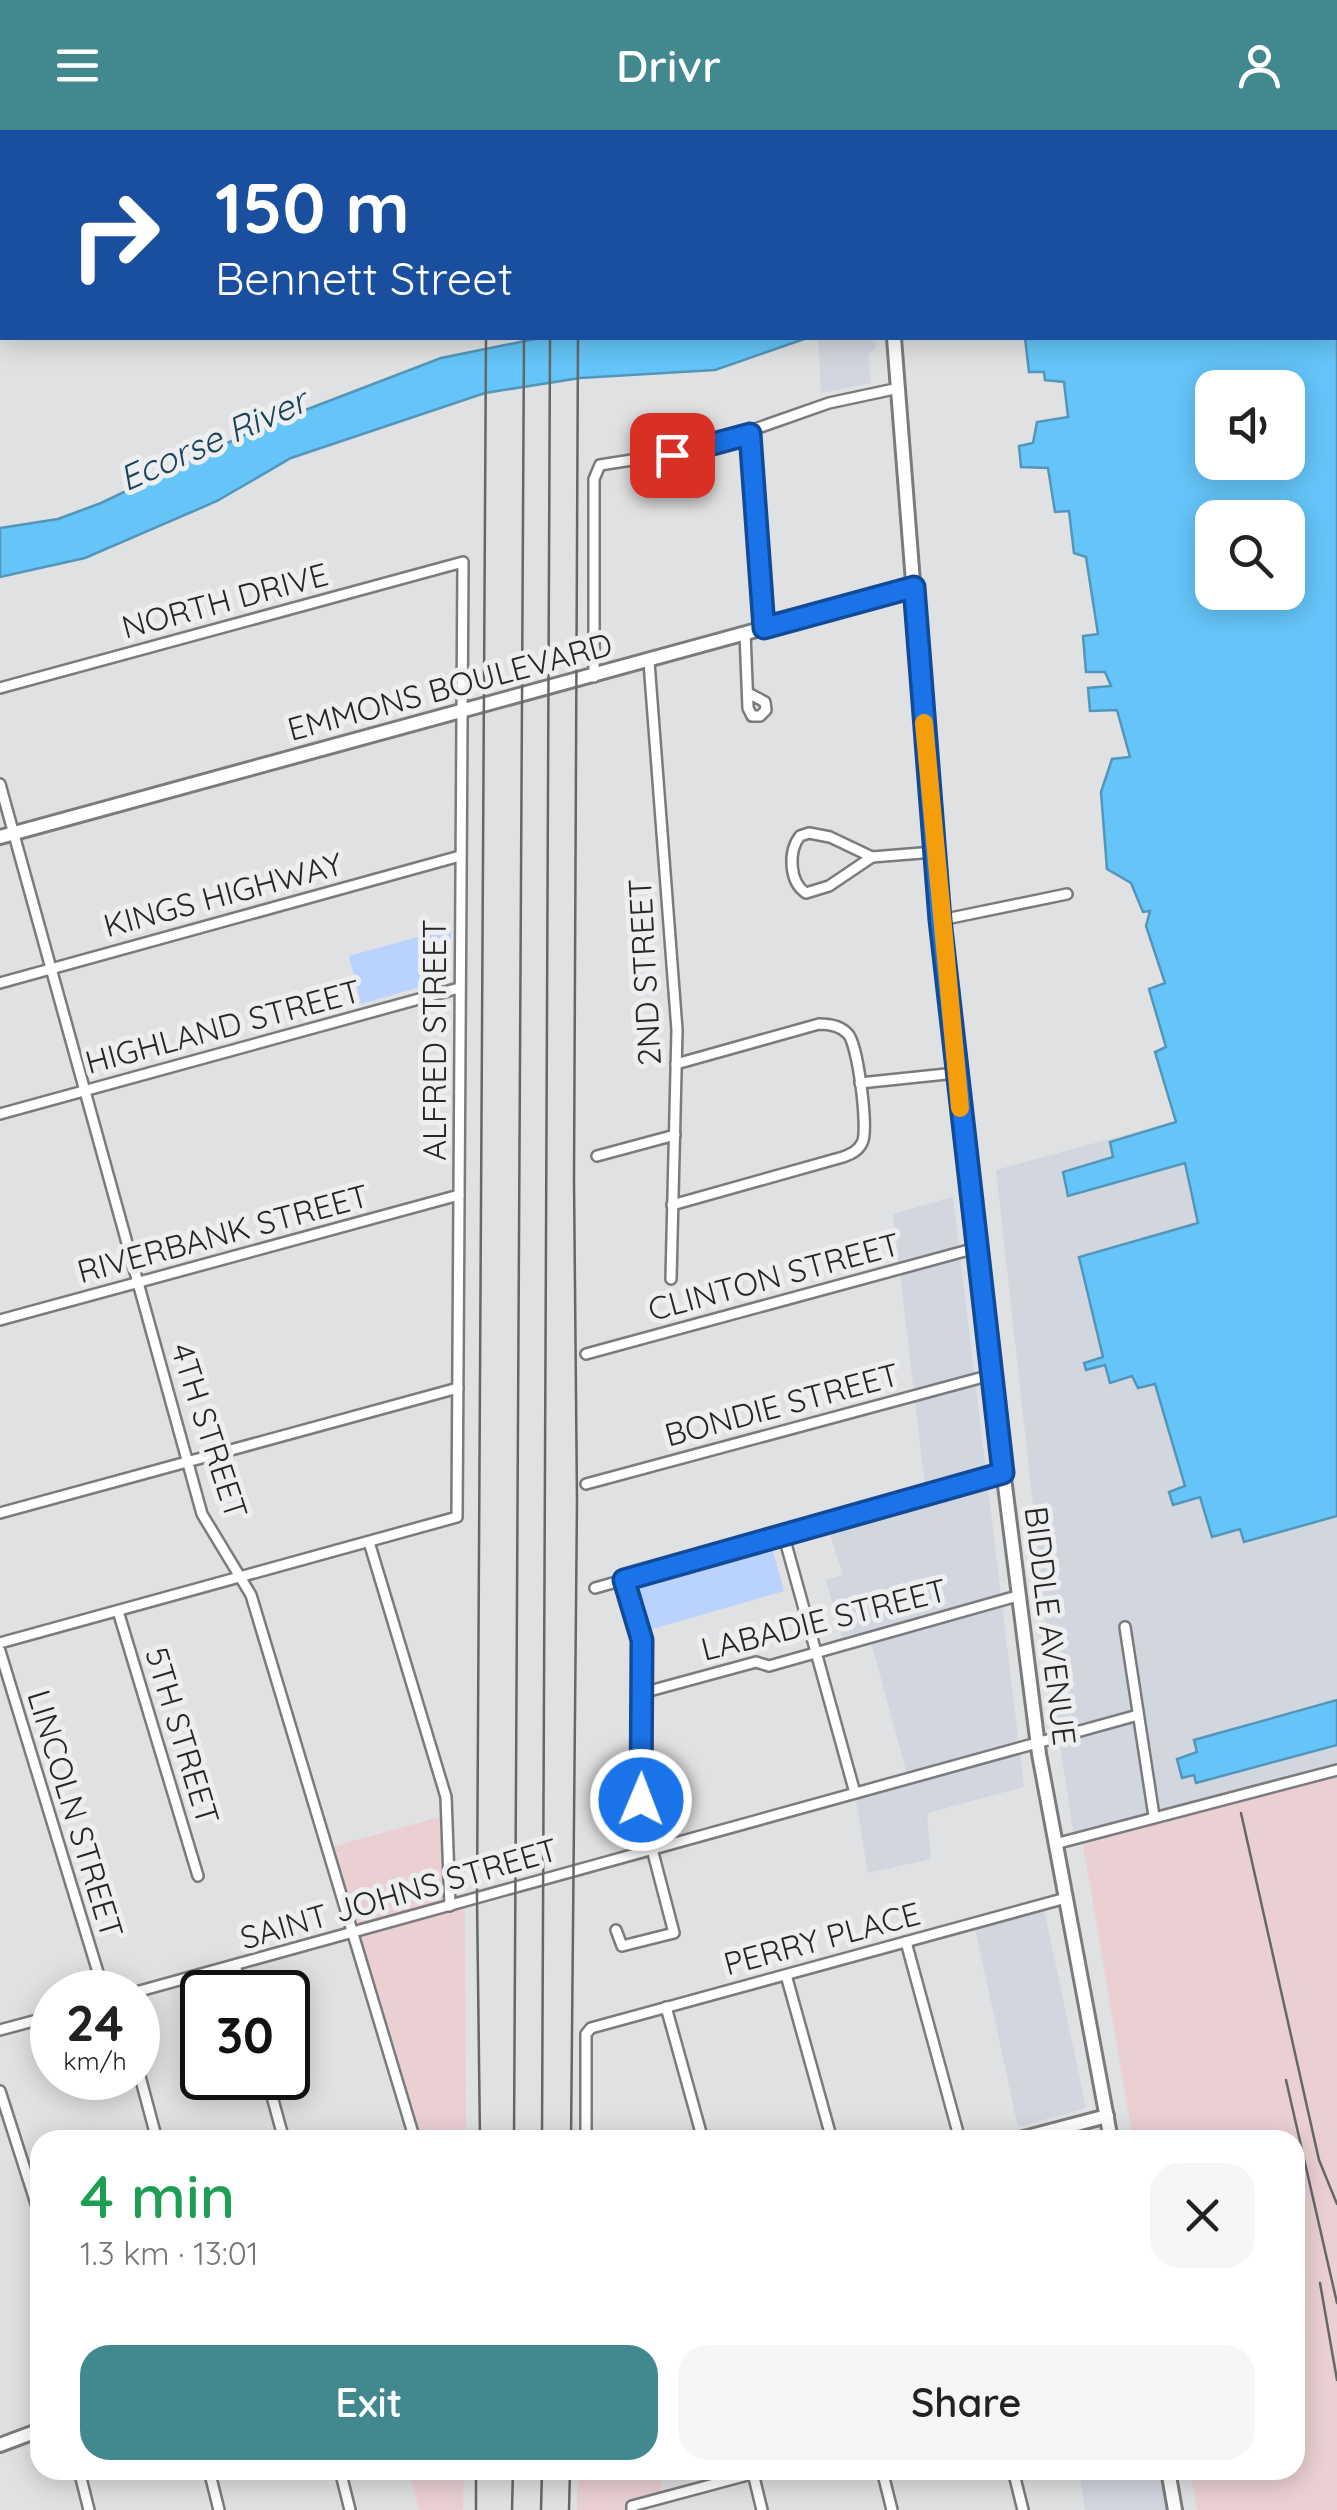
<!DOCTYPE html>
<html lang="en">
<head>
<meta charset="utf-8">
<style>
  body { margin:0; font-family:Quicksand,sans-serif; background:#f6f6f6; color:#222; height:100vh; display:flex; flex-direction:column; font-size:38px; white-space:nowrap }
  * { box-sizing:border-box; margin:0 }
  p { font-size:32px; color:#767676 }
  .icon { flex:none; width:55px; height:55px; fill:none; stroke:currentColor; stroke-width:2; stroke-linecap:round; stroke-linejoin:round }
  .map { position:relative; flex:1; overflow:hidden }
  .panel { position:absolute; left:30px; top:2000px; width:1275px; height:350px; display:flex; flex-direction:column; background:#fff; border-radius:30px; box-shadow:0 5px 25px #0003 }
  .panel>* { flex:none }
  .guide { position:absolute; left:0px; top:0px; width:1338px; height:210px; box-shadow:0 5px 25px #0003; background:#1a4fa0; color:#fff; overflow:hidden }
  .controls { position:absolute; left:1195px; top:240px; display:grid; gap:20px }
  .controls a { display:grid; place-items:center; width:110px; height:110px; border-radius:20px; background:#fff; box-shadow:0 5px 25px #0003; font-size:50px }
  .speed { position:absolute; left:30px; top:1840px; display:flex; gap:20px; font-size:50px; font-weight:700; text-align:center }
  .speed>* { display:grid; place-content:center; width:130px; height:130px; border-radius:50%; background:#fff; box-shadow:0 5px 25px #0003; line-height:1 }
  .speed small { font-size:25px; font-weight:400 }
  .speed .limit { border:5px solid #111; border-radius:15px; background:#fff; color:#111 }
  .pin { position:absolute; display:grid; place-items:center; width:85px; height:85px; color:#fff; margin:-42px; border-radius:20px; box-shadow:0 5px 15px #0006 }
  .me { position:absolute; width:110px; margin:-55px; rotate:1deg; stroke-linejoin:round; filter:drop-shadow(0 0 8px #0008) }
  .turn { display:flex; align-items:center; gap:35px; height:210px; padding:0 50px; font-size:45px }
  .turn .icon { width:130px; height:130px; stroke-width:2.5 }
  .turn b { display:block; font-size:70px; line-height:85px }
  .round { display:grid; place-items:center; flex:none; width:105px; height:105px; border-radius:30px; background:#f6f6f6 }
  .headline { display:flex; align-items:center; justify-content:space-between; height:170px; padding:0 50px }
  h1 { font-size:60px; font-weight:600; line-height:75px; color:#1e9e55 }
  .button { display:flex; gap:20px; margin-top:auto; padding:20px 50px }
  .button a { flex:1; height:115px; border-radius:30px; background:#42898f; color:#fff; font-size:40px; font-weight:600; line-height:115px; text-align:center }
  .button a+a { background:#f6f6f6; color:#222 }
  header { display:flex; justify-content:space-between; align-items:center; height:130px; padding:0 50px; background:#42898f; color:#fff; font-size:45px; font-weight:600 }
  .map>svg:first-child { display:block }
  .built { fill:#d2d6de }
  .industrial { fill:#ead0d3 }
  .green { fill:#bad2fe }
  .water { fill:#65c5f9; stroke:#5296ba; stroke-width:2.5; fill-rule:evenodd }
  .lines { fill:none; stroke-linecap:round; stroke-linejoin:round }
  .street-casing { stroke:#7a7b7d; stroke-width:14 }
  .secondary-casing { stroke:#7a7b7d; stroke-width:18 }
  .street { stroke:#fff; stroke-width:9 }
  .secondary { stroke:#fff; stroke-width:12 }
  .rail { stroke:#676768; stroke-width:2.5 }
  .route-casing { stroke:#114b97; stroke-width:25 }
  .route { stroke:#1a73e8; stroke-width:18 }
  .slow { stroke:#f59e0b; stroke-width:18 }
  .labels { text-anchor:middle; stroke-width:10; stroke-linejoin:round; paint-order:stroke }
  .street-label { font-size:32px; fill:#272727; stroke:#edeef0 }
  .water-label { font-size:35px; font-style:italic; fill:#1b4359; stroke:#edeef0 }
</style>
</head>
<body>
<header><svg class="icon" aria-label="menu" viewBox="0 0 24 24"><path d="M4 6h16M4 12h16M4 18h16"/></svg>Drivr<svg class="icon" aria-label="person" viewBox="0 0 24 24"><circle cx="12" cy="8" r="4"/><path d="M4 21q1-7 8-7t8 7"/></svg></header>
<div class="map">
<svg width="1337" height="2380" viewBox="0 0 1337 2380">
  <rect width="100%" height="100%" fill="#e0e1e3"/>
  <g class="built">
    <polygon points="818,208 875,208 876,219 868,224 871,253 821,263"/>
    <polygon points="1172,992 1337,1310 1337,1645 1075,1714 1059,1609 996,1040"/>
    <polygon points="953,1067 1024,1657 927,1683 931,1729 868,1743 855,1663 908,1648 870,1508 844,1514 826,1450 843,1445 826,1392 926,1364 893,1084"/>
    <polygon points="1043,1774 1086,1978 1018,1997 974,1793"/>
    <polygon points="1079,2340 1168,2340 1175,2380 1085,2380"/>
  </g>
  <g class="industrial">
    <polygon points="1337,1646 1337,2380 1197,2380 1190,2340 1295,2340 1295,2010 1133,2010 1083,1714"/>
    <polygon points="447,1685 450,1775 465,1771 466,2010 415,2010 328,1718"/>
    <polygon points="409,2340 464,2340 463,2380 419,2380"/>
    <polygon points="578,2340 662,2340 661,2369 632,2380 577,2380"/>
  </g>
  <g class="green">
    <polygon points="451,798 451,848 361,874 349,826"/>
    <polygon points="772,1418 784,1461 649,1500 637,1457"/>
  </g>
  <g class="water">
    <path d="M951,0H1337V1386L1244,1412L1240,1399L1212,1407L1200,1367L1173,1375L1169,1362L1185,1356L1155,1254L1138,1258L1132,1246L1110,1253L1105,1235L1086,1240L1084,1233L1103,1227L1079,1127L1198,1093L1185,1033L1068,1066L1063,1042L1113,1027L1110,1012L1176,992L1155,922L1166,917L1149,859L1165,853L1146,796L1150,781L1143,782L1131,753L1107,739L1101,662L1112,629L1130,627L1117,580L1090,581L1088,558L1111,556L1105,542H1086L1083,506L1098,504L1086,427L1074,423L1069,381L1055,382L1048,338L1021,337L1019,316L1033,313L1037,292L1068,287L1064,252L1045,250L1044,242H1029L1025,208H1335V2ZM1212,258H1288V332H1212ZM1212,388H1288V462H1212Z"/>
    <polygon points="540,208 807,208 715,240 580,248 485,263 291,328 217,371 85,428 0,447 0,398 58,389 101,373 261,297 441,228"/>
    <polygon points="1337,1570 1337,1615 1196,1653 1194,1645 1182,1648 1177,1629 1197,1622 1194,1610"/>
  </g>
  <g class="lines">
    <defs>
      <g id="street">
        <polyline points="750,304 764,498"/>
        <polyline points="745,503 748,578 752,586 760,586 766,580 765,572 750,564"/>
        <polyline points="649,532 677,900 671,1149"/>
        <polyline points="594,547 594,349 600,335 695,320 829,273 899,258"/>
        <polyline points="0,558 463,432 457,1387 0,1513"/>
        <polyline points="0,654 202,1384 251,1465 415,2010"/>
        <path d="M809,703L830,707L872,727L829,756L806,763C789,752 788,721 800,706Z"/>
        <polyline points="872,727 934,722"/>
        <polyline points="941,790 1067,764"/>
        <polyline points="0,853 460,726"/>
        <polyline points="860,953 956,943"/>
        <polyline points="0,984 459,858"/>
        <polyline points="597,1026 675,1005"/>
        <path d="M672,1075L843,1027C851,1024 858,1021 862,1013C869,1001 858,915 848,904C841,896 829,894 819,894L676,934"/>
        <polyline points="0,1190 459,1065"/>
        <polyline points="586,1224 976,1118"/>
        <polyline points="586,1354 991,1245"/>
        <polyline points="0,1383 458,1258"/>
        <polyline points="783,1403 855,1663"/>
        <polyline points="369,1412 446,1667 450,1776"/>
        <polyline points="595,1458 1003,1343"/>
        <polyline points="118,1481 198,1746"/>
        <polyline points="1125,1497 1154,1686"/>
        <polyline points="0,1521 104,1862"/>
        <polyline points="642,1563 756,1532 769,1536 1017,1466"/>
        <polyline points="1055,1714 1337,1640"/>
        <polyline points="616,1800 622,1816 674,1803 641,1677 643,1510 624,1450"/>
        <polyline points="906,1812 960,2010"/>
        <polyline points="235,1835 243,1862"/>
        <polyline points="786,1845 832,2010"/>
        <polyline points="136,1862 1138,1585"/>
        <polyline points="666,1877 703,2010"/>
        <polyline points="0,1900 52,1886"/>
        <polyline points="138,1939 157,2010"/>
        <polyline points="267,1948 284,2010"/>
        <polyline points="0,1961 40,2086"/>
        <polyline points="586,2010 586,1904 591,1898 1066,1768"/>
        <polyline points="79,2340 89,2380"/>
        <polyline points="209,2340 219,2380"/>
        <polyline points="340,2340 350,2380"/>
        <polyline points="882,2340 892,2380"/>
        <polyline points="1013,2340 1023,2380"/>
        <polyline points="753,2343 762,2380"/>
        <polyline points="632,2380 632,2376 766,2340"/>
      </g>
      <g id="secondary">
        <polyline points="869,0 869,2"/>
        <polyline points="894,208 934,722 991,1245 1039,1624 1111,2010"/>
        <polyline points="0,707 914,457"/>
        <polyline points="1016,2010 1107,1986"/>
        <polyline points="0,2315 40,2300"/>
        <polyline points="1168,2340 1175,2380"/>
      </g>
    </defs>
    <use href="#street" class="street-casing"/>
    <use href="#secondary" class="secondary-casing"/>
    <use href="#street" class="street"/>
    <use href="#secondary" class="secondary"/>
    <g class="rail">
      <polyline points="478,0 478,2"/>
      <polyline points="524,2 524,0"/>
      <polyline points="552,2 552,0"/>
      <polyline points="579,2 579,0"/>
      <polyline points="1241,1683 1319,2030 1337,2074"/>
      <polyline points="1286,1950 1337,2173"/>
      <polyline points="480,2010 477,1768 486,208"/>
      <polyline points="514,2010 524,208"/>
      <polyline points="542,2010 550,208"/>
      <polyline points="571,2010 577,1371 574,1050 578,208"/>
      <polyline points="1320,2153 1337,2250"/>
      <polyline points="476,2380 476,2340"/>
      <polyline points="512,2380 513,2340"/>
      <polyline points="541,2380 542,2340"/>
      <polyline points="569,2380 570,2340"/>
    </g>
  </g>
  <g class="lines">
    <defs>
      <polyline id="route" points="641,1670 642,1510 624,1450 1003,1343 940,790 914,457 764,498 750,304 672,325"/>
    </defs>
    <use href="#route" class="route-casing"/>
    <use href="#route" class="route"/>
    <polyline class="slow" points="924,593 960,978"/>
  </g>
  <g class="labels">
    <g class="street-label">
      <text transform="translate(225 471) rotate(-15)" y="11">NORTH DRIVE</text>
      <text transform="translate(450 557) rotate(-15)" y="11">EMMONS BOULEVARD</text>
      <text transform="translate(223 765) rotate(-15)" y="11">KINGS HIGHWAY</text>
      <text transform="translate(645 842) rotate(-93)" y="11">2ND STREET</text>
      <text transform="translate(223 897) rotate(-15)" y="11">HIGHLAND STREET</text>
      <text transform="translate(435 910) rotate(-90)" y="11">ALFRED STREET</text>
      <text transform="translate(223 1104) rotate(-15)" y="11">RIVERBANK STREET</text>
      <text transform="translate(774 1147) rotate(-15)" y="11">CLINTON STREET</text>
      <text transform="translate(782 1275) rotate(-15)" y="11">BONDIE STREET</text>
      <text transform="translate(209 1301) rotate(72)" y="11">4TH STREET</text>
      <text transform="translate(824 1490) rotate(-14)" y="11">LABADIE STREET</text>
      <text transform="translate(1050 1496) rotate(83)" y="11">BIDDLE AVENUE</text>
      <text transform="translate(182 1606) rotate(73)" y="11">5TH STREET</text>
      <text transform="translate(75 1684) rotate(73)" y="11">LINCOLN STREET</text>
      <text transform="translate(399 1764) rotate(-16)" y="11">SAINT JOHNS STREET</text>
      <text transform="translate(822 1809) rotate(-15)" y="11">PERRY PLACE</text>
    </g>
    <g class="water-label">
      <text transform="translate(213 310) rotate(-24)" y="12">Ecorse River</text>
    </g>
  </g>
</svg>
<div class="controls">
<a><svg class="icon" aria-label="sound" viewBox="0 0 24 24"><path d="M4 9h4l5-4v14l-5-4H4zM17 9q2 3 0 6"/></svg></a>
<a><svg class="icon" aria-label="search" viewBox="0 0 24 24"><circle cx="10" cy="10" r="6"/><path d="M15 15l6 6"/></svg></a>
</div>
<div class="speed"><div>24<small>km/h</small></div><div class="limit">30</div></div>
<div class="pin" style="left:672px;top:325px;background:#d93025"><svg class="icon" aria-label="arrive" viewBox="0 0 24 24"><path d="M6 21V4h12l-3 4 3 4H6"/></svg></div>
<svg class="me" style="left:641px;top:1670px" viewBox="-20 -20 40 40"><circle r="17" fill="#1a73e8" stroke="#fff" stroke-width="3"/><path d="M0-11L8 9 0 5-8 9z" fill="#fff"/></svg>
<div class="guide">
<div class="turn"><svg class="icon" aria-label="right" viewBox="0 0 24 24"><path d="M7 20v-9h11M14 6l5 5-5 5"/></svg><div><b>150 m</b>Bennett Street</div></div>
</div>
<section class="panel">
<div class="headline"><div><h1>4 min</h1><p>1.3 km · 13:01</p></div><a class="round"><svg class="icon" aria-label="close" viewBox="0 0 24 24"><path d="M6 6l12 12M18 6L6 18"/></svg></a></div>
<div class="button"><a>Exit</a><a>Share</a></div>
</section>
</div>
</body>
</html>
